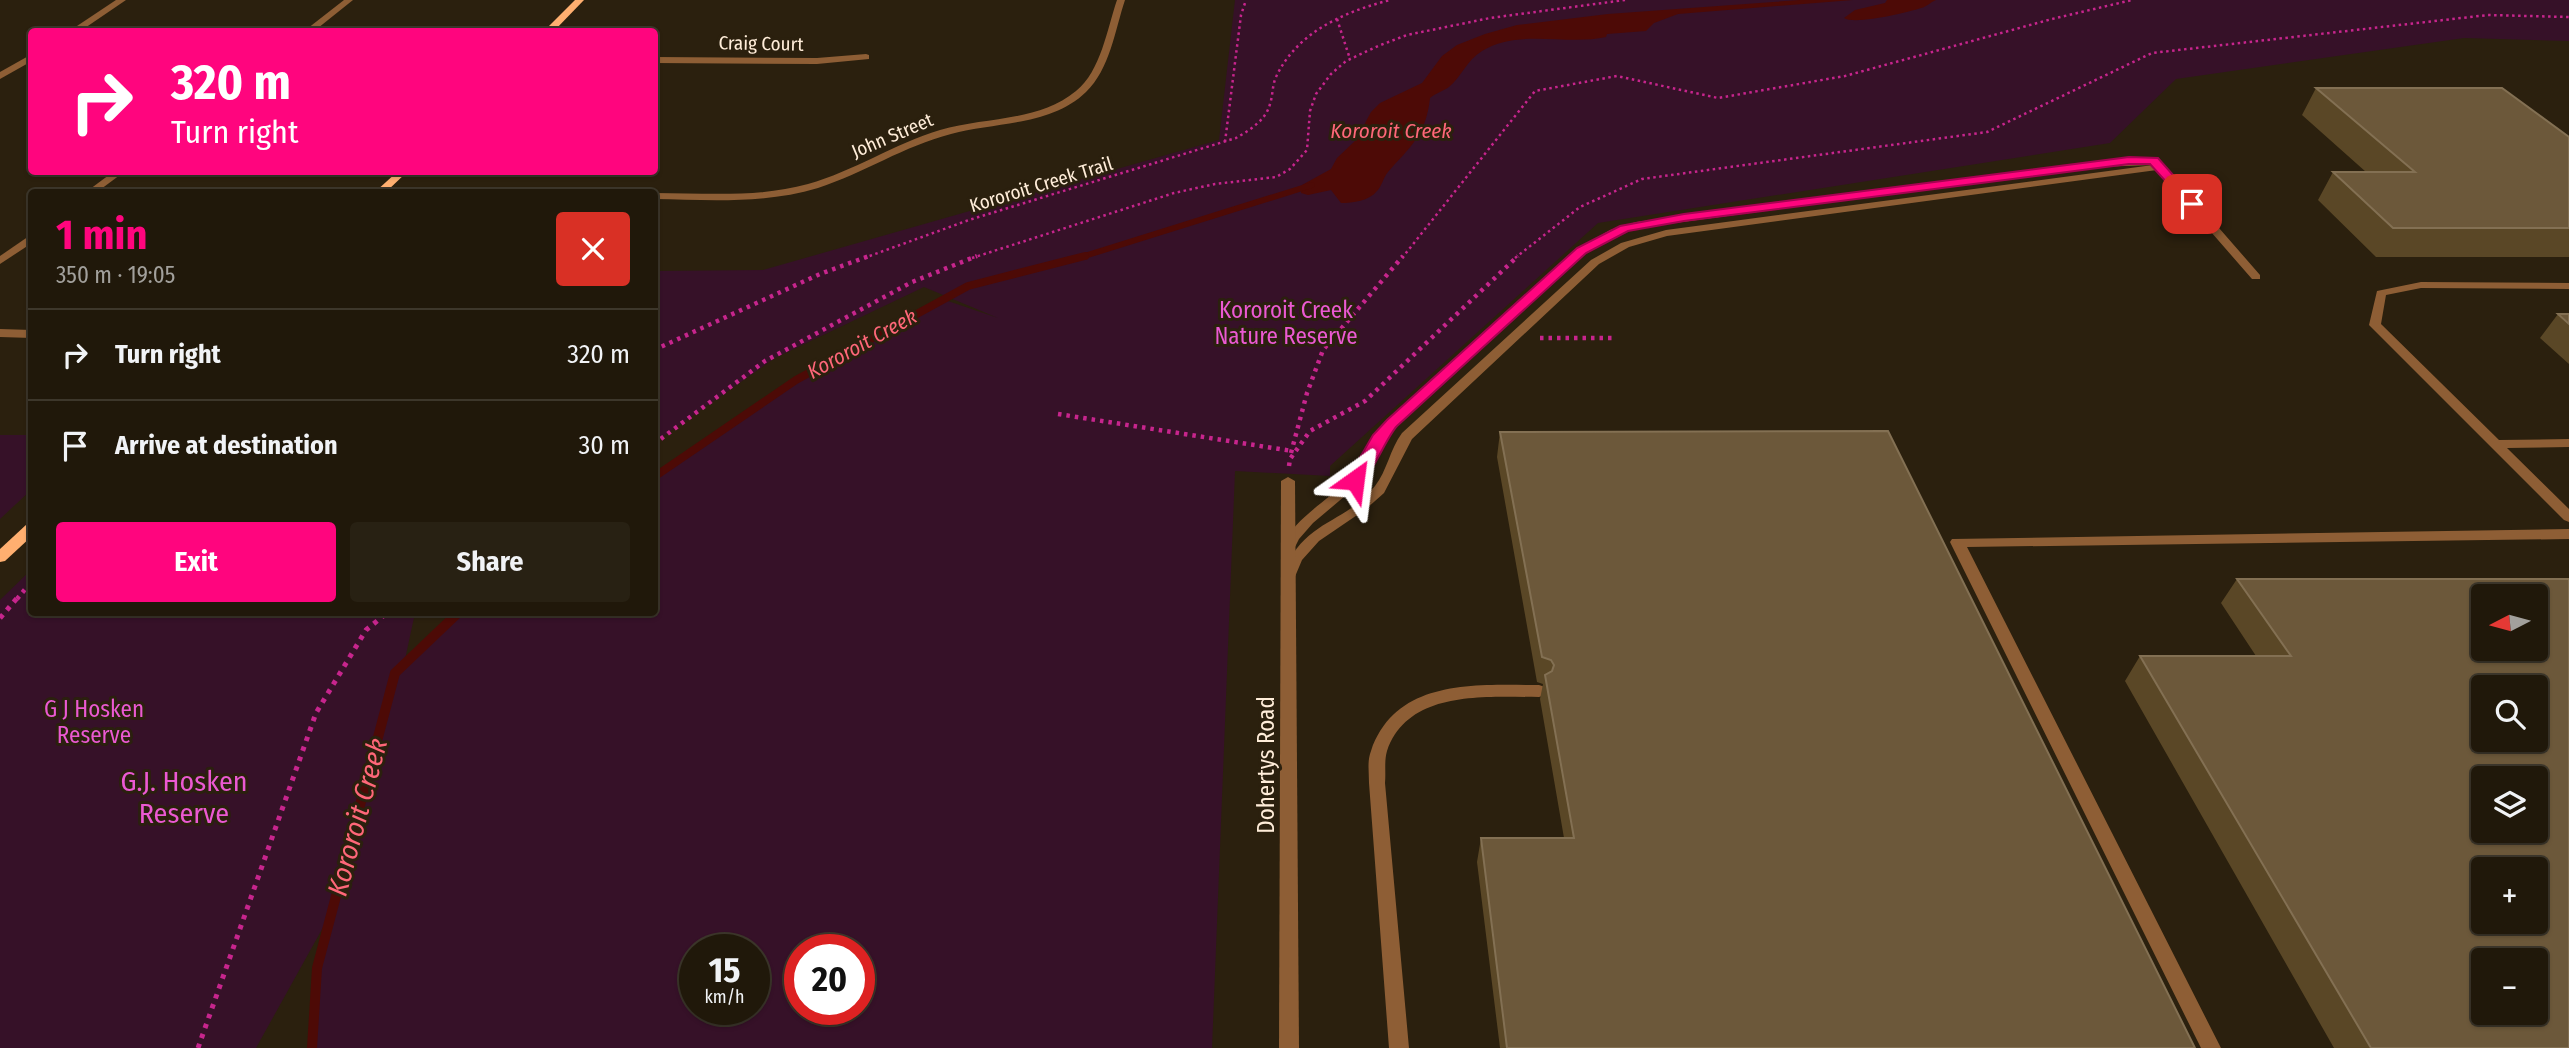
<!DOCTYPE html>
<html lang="en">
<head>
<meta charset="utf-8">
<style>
  body { margin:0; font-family:"Fira Sans Condensed",sans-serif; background:#282113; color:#f1f3f6; height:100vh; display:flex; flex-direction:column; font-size:26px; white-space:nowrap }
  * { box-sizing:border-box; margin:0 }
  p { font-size:23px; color:#a2a09c }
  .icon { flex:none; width:38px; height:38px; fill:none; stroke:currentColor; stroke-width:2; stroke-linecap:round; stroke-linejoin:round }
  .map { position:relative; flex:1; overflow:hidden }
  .sheet { position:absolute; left:28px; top:189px; width:630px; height:427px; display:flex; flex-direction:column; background:#20180a; border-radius:7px; box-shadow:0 2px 5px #0004,0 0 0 2px #3d372b }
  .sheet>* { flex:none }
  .hud { position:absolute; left:28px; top:28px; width:630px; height:147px; border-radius:7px; box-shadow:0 2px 5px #0004,0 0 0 2px #3d372b; background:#ff057e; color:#fff; overflow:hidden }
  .needle { width:46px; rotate:264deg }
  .fabs { position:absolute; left:2471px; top:584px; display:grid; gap:14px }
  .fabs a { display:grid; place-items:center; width:77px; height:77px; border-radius:7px; background:#20180a; box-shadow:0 2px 5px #0004,0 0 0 2px #3d372b; font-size:35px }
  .speed { position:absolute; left:679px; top:934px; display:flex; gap:14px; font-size:35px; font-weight:700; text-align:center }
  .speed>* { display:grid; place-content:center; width:91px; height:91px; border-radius:50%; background:#20180a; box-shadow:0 2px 5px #0004,0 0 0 2px #3d372b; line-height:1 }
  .speed small { font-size:18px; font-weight:400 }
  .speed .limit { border:10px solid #d22; background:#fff; color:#111 }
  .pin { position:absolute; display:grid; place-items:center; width:60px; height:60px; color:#fff; margin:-30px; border-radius:14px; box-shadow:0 4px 10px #0006 }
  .me { position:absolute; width:77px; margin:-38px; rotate:31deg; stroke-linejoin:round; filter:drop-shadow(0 0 5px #0008) }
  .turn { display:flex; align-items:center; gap:24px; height:147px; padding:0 28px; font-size:32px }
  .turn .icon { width:91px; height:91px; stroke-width:2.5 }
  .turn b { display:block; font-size:49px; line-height:60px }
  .round { display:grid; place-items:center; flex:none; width:74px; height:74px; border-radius:7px; background:#282113 }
  .headline { display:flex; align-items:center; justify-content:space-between; height:119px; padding:0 28px }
  h1 { font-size:42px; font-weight:700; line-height:52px; color:#ff057e }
  .cta { display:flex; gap:14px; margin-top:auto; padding:14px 28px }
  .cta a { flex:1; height:80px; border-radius:7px; background:#ff057e; color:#fff; font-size:28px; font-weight:700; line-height:80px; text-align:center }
  .cta a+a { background:#282113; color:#f1f3f6 }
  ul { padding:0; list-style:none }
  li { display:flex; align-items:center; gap:21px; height:91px; padding:0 28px; border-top:2px solid #3d372b }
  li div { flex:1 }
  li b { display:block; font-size:26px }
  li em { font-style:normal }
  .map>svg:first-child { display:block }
  .green { fill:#361128; fill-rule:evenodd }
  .water { fill:#4d0a06 }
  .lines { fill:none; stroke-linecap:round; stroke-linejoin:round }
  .stream-far2 { stroke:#4d0a06; stroke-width:6 }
  .stream-far1 { stroke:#4d0a06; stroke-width:8 }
  .stream { stroke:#4d0a06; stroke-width:10 }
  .path-far2 { stroke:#c7258d; stroke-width:2.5; stroke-dasharray:2.5 3.5; stroke-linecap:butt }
  .path-far1 { stroke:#c7258d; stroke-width:4.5; stroke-dasharray:3.5 5; stroke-linecap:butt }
  .path { stroke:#c7258d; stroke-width:5; stroke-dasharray:4.5 6; stroke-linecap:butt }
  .service { fill:#8e5e35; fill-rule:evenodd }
  .minor { fill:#8e5e35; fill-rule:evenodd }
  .secondary { fill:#ffaf70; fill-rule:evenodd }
  .wall { fill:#5a4726 }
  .building { fill:#6c583a; stroke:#837053; stroke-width:2; fill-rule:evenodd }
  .route { fill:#ff057e; stroke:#a60352; stroke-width:2 }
  .labels { text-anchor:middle; stroke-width:6; stroke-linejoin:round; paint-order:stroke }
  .far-street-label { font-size:19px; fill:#ffedd9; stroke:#2b200e }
  .far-water-label { font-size:21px; font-style:italic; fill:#ff6779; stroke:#2b200e }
  .park-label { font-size:23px; fill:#eb59d2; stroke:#2b200e }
  .street-label { font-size:23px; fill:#ffedd9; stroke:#2b200e }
  .near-park-label { font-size:28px; fill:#eb59d2; stroke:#2b200e }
  .near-water-label { font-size:28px; font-style:italic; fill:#ff6779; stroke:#2b200e }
</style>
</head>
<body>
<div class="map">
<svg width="2569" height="1048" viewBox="0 0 2569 1048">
  <rect width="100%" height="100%" fill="#2b200e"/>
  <g class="green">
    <path d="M1235,0H2569V41L2464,38L2176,79L2110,143L1598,223L1330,466V476L1235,471L1212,1048H312L317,968L331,913L256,1048H0V600L31,570L32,612L415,613L404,664L459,613L654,612L655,477L796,380L942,299L998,318L924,287L775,358L655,442V271L763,270L1219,140ZM695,950H754V1010H695ZM800,950H859V1010H800Z"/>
    <polygon points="0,435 32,435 31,490 0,519"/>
  </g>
  <g class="water">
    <path d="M1800,0H1853L1678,14L1654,23L1646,31L1607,34L1606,37C1566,46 1519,28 1482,51C1466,61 1462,76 1449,87C1443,91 1436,93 1430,98C1426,135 1411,146 1388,172C1383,178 1382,186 1377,191C1369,201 1353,203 1341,203L1331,190L1308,195L1301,193L1302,185L1331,169L1337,158L1356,140L1371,112L1380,103L1422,83L1442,56L1457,45L1485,34L1517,25L1608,14Z"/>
    <path d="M1887,0H1936C1930,2 1927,7 1921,8C1906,13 1855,25 1844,18L1855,10L1885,3Z"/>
  </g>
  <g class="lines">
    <polyline class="stream-far2" points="1078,258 1312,185"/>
    <polyline class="stream-far1" points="654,477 796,380 968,286 1085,256"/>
    <polyline class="stream" points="312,1048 317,968 395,673 459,612"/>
    <g class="path-far2">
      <polyline points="1337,19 1350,59"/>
      <polyline points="1225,142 1241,15 1246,0"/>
      <path d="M864,258L969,220L1236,138C1250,130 1266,120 1270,104C1273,95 1272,86 1276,77C1297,32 1344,12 1390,0"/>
      <polyline points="972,258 1174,193 1215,184 1276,177 1290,169 1307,150 1310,111 1316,94 1331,74 1346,61 1378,46 1407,35 1490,18 1625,0"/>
      <polyline points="1402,258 1535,91 1617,76 1718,98 1845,76 2052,19 2132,0"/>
      <polyline points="1515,258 1580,207 1642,179 1987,132 2152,53 2488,15 2569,17"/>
    </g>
    <g class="path-far1">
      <polyline points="1540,338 1615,338"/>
      <polyline points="654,350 820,274 869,256"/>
      <polyline points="1058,414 1292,451"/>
      <polyline points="654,444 765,361 912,282 977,256"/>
      <polyline points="1291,453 1307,393 1323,350 1403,256"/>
      <polyline points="1289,466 1290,459 1310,431 1365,401 1518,256"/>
      <polyline points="17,599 32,581"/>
    </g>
    <g class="path">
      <polyline points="0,618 18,597"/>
      <polyline points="198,1048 316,713 366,630 388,612"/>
    </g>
    <g class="service">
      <path d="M2154,157L2158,158L2260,275V279H2252L2157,170L1667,236L1629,247L1599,264L1412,439L1384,493L1366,509L1319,541L1302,560L1294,579H1284L1282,575C1305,518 1343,526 1375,486C1387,471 1390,449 1402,433L1591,260L1621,243L1666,230L2153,165L2097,167L1637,228L1618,234L1586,253L1397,426L1386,439L1358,485L1313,523L1299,539L1293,551H1283L1281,548C1296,516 1325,504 1348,479C1364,461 1371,438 1387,420L1578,249L1610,230L1636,222L2097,161Z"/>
      <polygon points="2421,282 2569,283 2569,289 2421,288 2386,295 2381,324 2499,440 2569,439 2569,447 2507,448 2569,509 2569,522 2564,520 2369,325 2377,291"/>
      <polygon points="2569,529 2569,539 1967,547 2221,1048 2201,1048 1950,542 1952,539"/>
      <path d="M1539,685L1545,687L1547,691L1545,695L1539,697C1487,697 1408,689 1387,751C1384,761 1386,772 1385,783L1409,1048H1389L1369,783C1369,772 1367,761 1371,751C1396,678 1476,685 1539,685Z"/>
    </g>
    <g class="minor">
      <polygon points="116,0 126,0 79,32 68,32"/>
      <polygon points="344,0 353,0 313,32 303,32"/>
      <path d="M1117,0H1125C1115,30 1110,69 1086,92C1051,126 995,122 951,134C904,146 864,173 818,188C765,204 709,200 654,199V193C705,193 758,198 808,184C854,171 894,144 940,130C985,117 1038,122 1076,91C1101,71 1107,29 1117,0Z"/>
      <polygon points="32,54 32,61 0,79 0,72"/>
      <polygon points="866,54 869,55 869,59 817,64 654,63 654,57 817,58"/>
      <polygon points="113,172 124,172 97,192 86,192"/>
      <polygon points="381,188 445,189 450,192 377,192 377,189"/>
      <polygon points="32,234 32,243 0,264 0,256"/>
      <polygon points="0,329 32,330 32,338 0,337"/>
      <polygon points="1288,477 1295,481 1299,1048 1279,1048 1281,481"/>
    </g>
    <g class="secondary">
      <polygon points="575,0 584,0 553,32 543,32"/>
      <polygon points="397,172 407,172 386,192 375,192"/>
      <polygon points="32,522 32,536 5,561 0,562 0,549 27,524"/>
    </g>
  </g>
  <g class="wall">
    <polygon points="2316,88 2569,137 2569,257 2376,257 2318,200 2333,172 2366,172 2302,115"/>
    <polygon points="2558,314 2569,314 2569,364 2540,338"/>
    <polygon points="1500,432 2195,1048 1500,1048 1477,862 1481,838 1564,838 1540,699 1543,684 1537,682 1497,457"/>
    <polygon points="2237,579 2569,1048 2334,1048 2125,681 2140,656 2256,656 2221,603"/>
  </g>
  <g class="building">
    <polygon points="2316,88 2502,88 2569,137 2569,228 2393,228 2333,172 2415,172"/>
    <polygon points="2558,314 2569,314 2569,324"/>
    <polygon points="1888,431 2195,1048 1507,1048 1481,838 1574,838 1545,675 1552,671 1554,665 1551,660 1542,657 1500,432"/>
    <path d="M2237,579H2569V1048H2371L2140,656H2291ZM2483,597H2536V649H2483ZM2483,688H2536V740H2483ZM2483,779H2536V831H2483ZM2483,870H2536V922H2483ZM2483,961H2536V1013H2483Z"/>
  </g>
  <path class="route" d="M2129,157L2158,158L2196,201V206H2188L2150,164H2129L1684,221L1628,231L1586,253L1397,426C1384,440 1371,481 1355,485L1347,480L1373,435L1387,420L1577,248L1620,226L1684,214Z"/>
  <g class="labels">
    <g class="far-street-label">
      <text transform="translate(761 43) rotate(1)" y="7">Craig Court</text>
      <text transform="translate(892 135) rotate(-23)" y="7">John Street</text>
      <text transform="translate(1041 184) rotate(-17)" y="7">Kororoit Creek Trail</text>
    </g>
    <g class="far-water-label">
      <text x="1391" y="138">Kororoit Creek</text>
      <text transform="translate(862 344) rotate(-29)" y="7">Kororoit Creek</text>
    </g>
    <g class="park-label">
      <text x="1286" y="318">Kororoit Creek<tspan x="1286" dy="26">Nature Reserve</tspan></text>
      <text x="94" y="717">G J Hosken<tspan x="94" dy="26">Reserve</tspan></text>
    </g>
    <g class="street-label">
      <text transform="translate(1266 765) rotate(-90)" y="8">Dohertys Road</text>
    </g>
    <g class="near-park-label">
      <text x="184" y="791">G.J. Hosken<tspan x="184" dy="32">Reserve</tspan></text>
    </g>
    <g class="near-water-label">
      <text transform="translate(357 817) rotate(-75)" y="10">Kororoit Creek</text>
    </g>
  </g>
</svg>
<div class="fabs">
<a><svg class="needle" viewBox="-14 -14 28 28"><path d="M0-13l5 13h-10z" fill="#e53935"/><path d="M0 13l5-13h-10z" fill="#a2a09c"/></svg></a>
<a><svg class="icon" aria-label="search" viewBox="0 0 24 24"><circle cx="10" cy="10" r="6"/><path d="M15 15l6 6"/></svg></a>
<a><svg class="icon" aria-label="layers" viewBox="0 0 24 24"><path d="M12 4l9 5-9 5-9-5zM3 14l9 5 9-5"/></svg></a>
<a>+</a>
<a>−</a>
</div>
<div class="speed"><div>15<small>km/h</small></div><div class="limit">20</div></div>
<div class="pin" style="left:2192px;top:204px;background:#d93025"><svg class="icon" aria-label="arrive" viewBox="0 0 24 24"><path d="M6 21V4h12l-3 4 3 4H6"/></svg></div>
<svg class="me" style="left:1355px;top:480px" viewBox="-20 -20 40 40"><path d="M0-17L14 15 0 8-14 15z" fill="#ff057e" stroke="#fff" stroke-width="4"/></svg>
<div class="hud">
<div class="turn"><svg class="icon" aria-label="right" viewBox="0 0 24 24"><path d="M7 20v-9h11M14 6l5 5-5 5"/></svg><div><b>320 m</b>Turn right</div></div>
</div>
<section class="sheet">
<div class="headline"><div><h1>1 min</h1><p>350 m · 19:05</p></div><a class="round" style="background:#d93025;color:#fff"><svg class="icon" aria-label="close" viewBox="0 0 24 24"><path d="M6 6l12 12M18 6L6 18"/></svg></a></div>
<ul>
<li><svg class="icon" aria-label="right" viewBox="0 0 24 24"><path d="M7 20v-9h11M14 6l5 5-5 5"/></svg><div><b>Turn right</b></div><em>320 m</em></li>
<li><svg class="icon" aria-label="arrive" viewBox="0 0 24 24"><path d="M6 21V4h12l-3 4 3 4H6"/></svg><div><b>Arrive at destination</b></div><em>30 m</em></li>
</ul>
<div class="cta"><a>Exit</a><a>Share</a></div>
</section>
</div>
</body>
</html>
